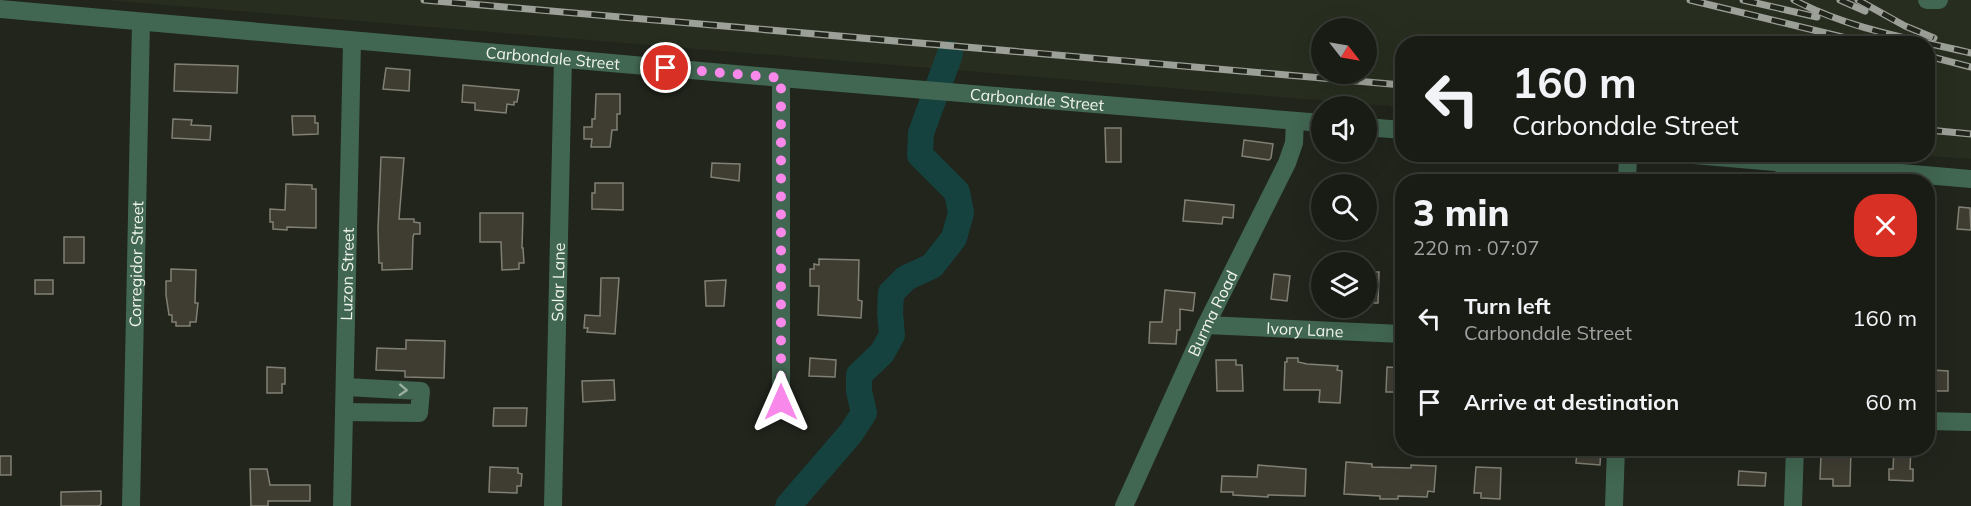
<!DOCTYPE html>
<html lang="en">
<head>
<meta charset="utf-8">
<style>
  body { margin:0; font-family:Mulish,sans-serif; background:#22251e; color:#f1f3f6; height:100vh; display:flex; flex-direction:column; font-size:22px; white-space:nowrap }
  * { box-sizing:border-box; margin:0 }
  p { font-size:20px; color:#9fa1a0 }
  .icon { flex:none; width:33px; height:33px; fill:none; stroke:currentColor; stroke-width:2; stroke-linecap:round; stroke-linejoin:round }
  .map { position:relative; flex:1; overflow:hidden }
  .side { position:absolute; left:1395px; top:174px; width:540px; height:282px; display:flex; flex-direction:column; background:#191c15; border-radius:24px; box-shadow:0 6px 24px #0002,0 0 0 2px #373a34 }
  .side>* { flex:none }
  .guide { position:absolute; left:1395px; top:36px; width:540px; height:126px; border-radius:24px; box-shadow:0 6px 24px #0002,0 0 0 2px #373a34; background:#191c15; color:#f1f3f6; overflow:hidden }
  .needle { width:39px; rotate:121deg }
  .fabs { position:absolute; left:1311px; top:18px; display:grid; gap:12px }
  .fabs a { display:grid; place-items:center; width:66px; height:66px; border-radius:50%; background:#191c15; box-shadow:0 6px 24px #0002,0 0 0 2px #373a34; font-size:30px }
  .pin { position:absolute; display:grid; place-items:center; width:51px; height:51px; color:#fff; margin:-26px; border:3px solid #fff; border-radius:50%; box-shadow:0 2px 6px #0007 }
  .me { position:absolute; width:66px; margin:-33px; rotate:0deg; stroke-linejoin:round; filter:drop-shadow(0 0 4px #0008) }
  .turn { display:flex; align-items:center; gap:21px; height:126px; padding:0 18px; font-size:27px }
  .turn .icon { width:78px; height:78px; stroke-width:2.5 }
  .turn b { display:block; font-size:42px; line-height:51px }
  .round { display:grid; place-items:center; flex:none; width:63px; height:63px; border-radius:24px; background:#22251e }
  .summary { display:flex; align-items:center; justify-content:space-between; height:102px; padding:0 18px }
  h1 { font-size:36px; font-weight:800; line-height:45px }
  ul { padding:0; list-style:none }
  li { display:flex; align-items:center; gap:18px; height:84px; padding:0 18px }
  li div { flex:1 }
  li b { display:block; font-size:22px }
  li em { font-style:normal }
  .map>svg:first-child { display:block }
  .built { fill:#272e1f; fill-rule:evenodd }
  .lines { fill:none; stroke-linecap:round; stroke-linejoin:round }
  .river { stroke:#15423f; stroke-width:26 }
  .building { fill:#3f3d32; stroke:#828074; stroke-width:1.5 }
  .minor { stroke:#416651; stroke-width:18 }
  .rail-casing { stroke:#9ca098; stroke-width:7 }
  .rail { stroke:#21251c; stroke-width:4.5; stroke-dasharray:14; stroke-linecap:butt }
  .oneway { stroke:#99ada0 }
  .route { stroke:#f888ea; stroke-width:10; stroke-dasharray:0 18 }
  .labels { text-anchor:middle; stroke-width:5; stroke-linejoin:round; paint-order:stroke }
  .street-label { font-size:16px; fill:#f1f4ee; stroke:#21251c }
</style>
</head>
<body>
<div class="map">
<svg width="1971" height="506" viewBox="0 0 1971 506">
  <rect width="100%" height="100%" fill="#21251c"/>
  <path class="built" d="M104,0H1971V159L1917,155L1928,154V44H1402V107ZM1322,28H1366V74H1322Z"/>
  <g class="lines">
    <polyline class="river" points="788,506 851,433 864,413 859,391 859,375 882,353 892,335 890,313 891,293 906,278 932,266 954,238 961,213 957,192 920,155 921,133 950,54"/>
  </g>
  <g class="building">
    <polygon points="175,64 238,66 237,93 174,91"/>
    <polygon points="386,68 410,70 409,91 383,89"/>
    <polygon points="463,85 519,90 517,102 514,102 514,105 507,104 506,113 475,110 475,103 462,102"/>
    <polygon points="596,94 620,94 620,114 617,114 617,130 612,130 610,147 591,147 592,139 584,139 584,127 592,127 592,119 595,119"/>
    <polygon points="292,116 315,116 315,123 318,123 318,134 293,135"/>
    <polygon points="173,119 192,120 191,125 211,126 210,140 172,138"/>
    <polygon points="1105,128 1121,128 1121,162 1106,162"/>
    <polygon points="1244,140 1273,144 1271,158 1269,160 1242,156"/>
    <polygon points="381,157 404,158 399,219 414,219 414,222 420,223 420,234 414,234 413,237 412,269 382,270 382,263 379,263 378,229"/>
    <polygon points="712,163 740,164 739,181 711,177"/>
    <polygon points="595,183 623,183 623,210 592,209 592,193 595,193"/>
    <polygon points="286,184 312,185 312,189 316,189 316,228 287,227 287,230 273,229 273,222 270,222 270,209 285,210"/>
    <polygon points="1185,200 1234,205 1233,218 1223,217 1222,224 1183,221"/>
    <polygon points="1959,207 1970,208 1971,230 1957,229"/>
    <polygon points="480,213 523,213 522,248 523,248 524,263 519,263 519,269 502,270 501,242 480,242"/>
    <rect x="64" y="237" width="20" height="26"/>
    <polygon points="819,259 859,260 858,300 862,301 861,318 818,315 819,286 810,286 810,269 814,269 814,264 819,265"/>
    <polygon points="171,269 196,270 195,303 198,303 196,322 190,322 190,326 176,326 176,322 172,322 172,315 169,315 166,295 166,281 171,281"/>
    <polygon points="1366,272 1379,272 1378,303 1366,303"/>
    <polygon points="1274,274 1290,276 1287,301 1271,299"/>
    <polygon points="601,278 619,278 615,334 587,332 588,328 584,328 585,315 600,316"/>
    <rect x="35" y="280" width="18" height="14"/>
    <polygon points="726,280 724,306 706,306 705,281"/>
    <polygon points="1165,290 1195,293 1193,311 1180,309 1180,330 1177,330 1176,344 1149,343 1150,322 1162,322"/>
    <polygon points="406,340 445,341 444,378 405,377 405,371 376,370 377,348 406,349"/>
    <polygon points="810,358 836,360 835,377 809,376"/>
    <polygon points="1287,358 1298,358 1298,362 1307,364 1338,366 1337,370 1342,371 1340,403 1319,402 1320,390 1284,390 1285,362 1287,362"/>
    <polygon points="1216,360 1236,360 1236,365 1242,365 1243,391 1217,391"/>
    <polygon points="267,367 285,368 285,384 282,384 282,393 267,393"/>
    <polygon points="1387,367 1402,368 1402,392 1386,392"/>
    <polygon points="1932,370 1948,371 1948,391 1931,391"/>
    <polygon points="614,380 615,400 583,402 582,381"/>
    <polygon points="494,408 527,408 526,426 493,426"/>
    <polygon points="1584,448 1601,448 1600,465 1576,463 1577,451 1583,451"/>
    <polygon points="1894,448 1911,448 1910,469 1913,469 1913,481 1889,480 1889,469 1893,469"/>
    <polygon points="1833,449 1851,449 1850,486 1833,486 1833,479 1820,479 1821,455 1833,455"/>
    <rect x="0" y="456" width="11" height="19"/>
    <polygon points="1346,462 1372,464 1372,467 1411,468 1411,465 1436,466 1434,492 1428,491 1427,497 1398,496 1398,499 1380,499 1380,496 1344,494"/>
    <polygon points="1258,465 1306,469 1305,496 1268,495 1268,497 1233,495 1233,492 1221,492 1222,476 1257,477"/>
    <polygon points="490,467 518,468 518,473 522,474 521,486 517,486 517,493 489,492"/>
    <polygon points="1476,467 1501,468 1500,499 1481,498 1481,493 1474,493"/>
    <polygon points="250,469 267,469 270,485 310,485 310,501 268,501 268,506 251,506"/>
    <polygon points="1739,471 1766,473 1765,486 1738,485"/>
    <polygon points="101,491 101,504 99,506 61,506 61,492"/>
  </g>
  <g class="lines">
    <g class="minor">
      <polyline points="1927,0 1939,0"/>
      <path id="s1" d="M0,9L781,78L1322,123"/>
      <polyline points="1366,127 1402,130"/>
      <polyline points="1682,154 1971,179"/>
      <polyline points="1627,182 1628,154"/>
      <polyline points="1784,182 1785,163"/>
      <path id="s2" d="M1206,325L1402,334"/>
      <polyline points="781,402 781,78"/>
      <polyline points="344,412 419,413 421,391 345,387"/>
      <polyline points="1928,421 1971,422"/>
      <path id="s3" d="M131,506L141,22"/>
      <path id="s4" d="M342,506L352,41"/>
      <path id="s5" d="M553,506L563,59"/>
      <path id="s6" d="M1124,506L1206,325L1287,163L1294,143L1295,121"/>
      <polyline points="1614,506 1616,448"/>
      <polyline points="1793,506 1795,448"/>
    </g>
    <defs>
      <g id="rail">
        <polyline points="424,0 1402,85"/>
        <polyline points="1690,0 1871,44"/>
        <polyline points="1743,0 1817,17"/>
        <path d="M1794,0C1849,29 1911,39 1971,53"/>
        <polyline points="1840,0 1865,11"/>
        <polyline points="1858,0 1905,26 1934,38"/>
        <polyline points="1928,56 1971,67"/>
        <polyline points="1928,130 1971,134"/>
      </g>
    </defs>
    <use href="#rail" class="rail-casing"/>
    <use href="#rail" class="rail"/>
  </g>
  <defs><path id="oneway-chevron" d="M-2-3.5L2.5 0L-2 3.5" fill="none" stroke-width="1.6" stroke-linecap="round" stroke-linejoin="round" transform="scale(1.5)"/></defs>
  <use class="oneway" href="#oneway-chevron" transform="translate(403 390) rotate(3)"/>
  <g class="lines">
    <polyline class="route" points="666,68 781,78 781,402"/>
  </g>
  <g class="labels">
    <g class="street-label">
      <text dy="6" stroke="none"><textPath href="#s1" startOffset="555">Carbondale Street</textPath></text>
      <text dy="6" stroke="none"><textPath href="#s1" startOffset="1041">Carbondale Street</textPath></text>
      <text dy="6" stroke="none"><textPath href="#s3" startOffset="242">Corregidor Street</textPath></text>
      <text dy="6" stroke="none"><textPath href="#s4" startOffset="232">Luzon Street</textPath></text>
      <text dy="6" stroke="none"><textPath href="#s5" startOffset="224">Solar Lane</textPath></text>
      <text dy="6" stroke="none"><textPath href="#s6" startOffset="212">Burma Road</textPath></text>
      <text dy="6" stroke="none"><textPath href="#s2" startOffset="99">Ivory Lane</textPath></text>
    </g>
  </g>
</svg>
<div class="fabs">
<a><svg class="needle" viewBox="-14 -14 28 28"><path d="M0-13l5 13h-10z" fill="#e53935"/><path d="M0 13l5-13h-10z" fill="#9fa1a0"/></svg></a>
<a><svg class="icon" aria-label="sound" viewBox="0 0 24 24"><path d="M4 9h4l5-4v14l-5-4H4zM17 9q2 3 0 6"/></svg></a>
<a><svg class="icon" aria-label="search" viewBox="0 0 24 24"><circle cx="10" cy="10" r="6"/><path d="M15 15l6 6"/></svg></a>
<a><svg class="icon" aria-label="layers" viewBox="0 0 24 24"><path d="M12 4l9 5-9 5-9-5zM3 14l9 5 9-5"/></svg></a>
</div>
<div class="pin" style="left:666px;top:68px;background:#d93025"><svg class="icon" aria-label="arrive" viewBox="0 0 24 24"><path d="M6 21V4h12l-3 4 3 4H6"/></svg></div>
<svg class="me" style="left:781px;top:402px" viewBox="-20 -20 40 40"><path d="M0-17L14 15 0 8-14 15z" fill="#f888ea" stroke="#fff" stroke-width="4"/></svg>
<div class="guide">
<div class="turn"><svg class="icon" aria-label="left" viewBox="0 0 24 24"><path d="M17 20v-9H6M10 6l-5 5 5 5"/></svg><div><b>160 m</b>Carbondale Street</div></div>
</div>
<section class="side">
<div class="summary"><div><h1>3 min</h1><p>220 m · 07:07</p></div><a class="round" style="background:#d93025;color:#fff"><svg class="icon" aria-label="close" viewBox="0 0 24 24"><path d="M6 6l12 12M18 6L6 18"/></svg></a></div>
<ul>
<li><svg class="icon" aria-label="left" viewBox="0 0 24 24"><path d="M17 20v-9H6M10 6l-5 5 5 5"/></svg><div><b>Turn left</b><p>Carbondale Street</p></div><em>160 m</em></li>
<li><svg class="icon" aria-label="arrive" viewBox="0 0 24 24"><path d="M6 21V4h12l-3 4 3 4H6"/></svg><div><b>Arrive at destination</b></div><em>60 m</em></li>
</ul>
</section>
</div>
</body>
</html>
